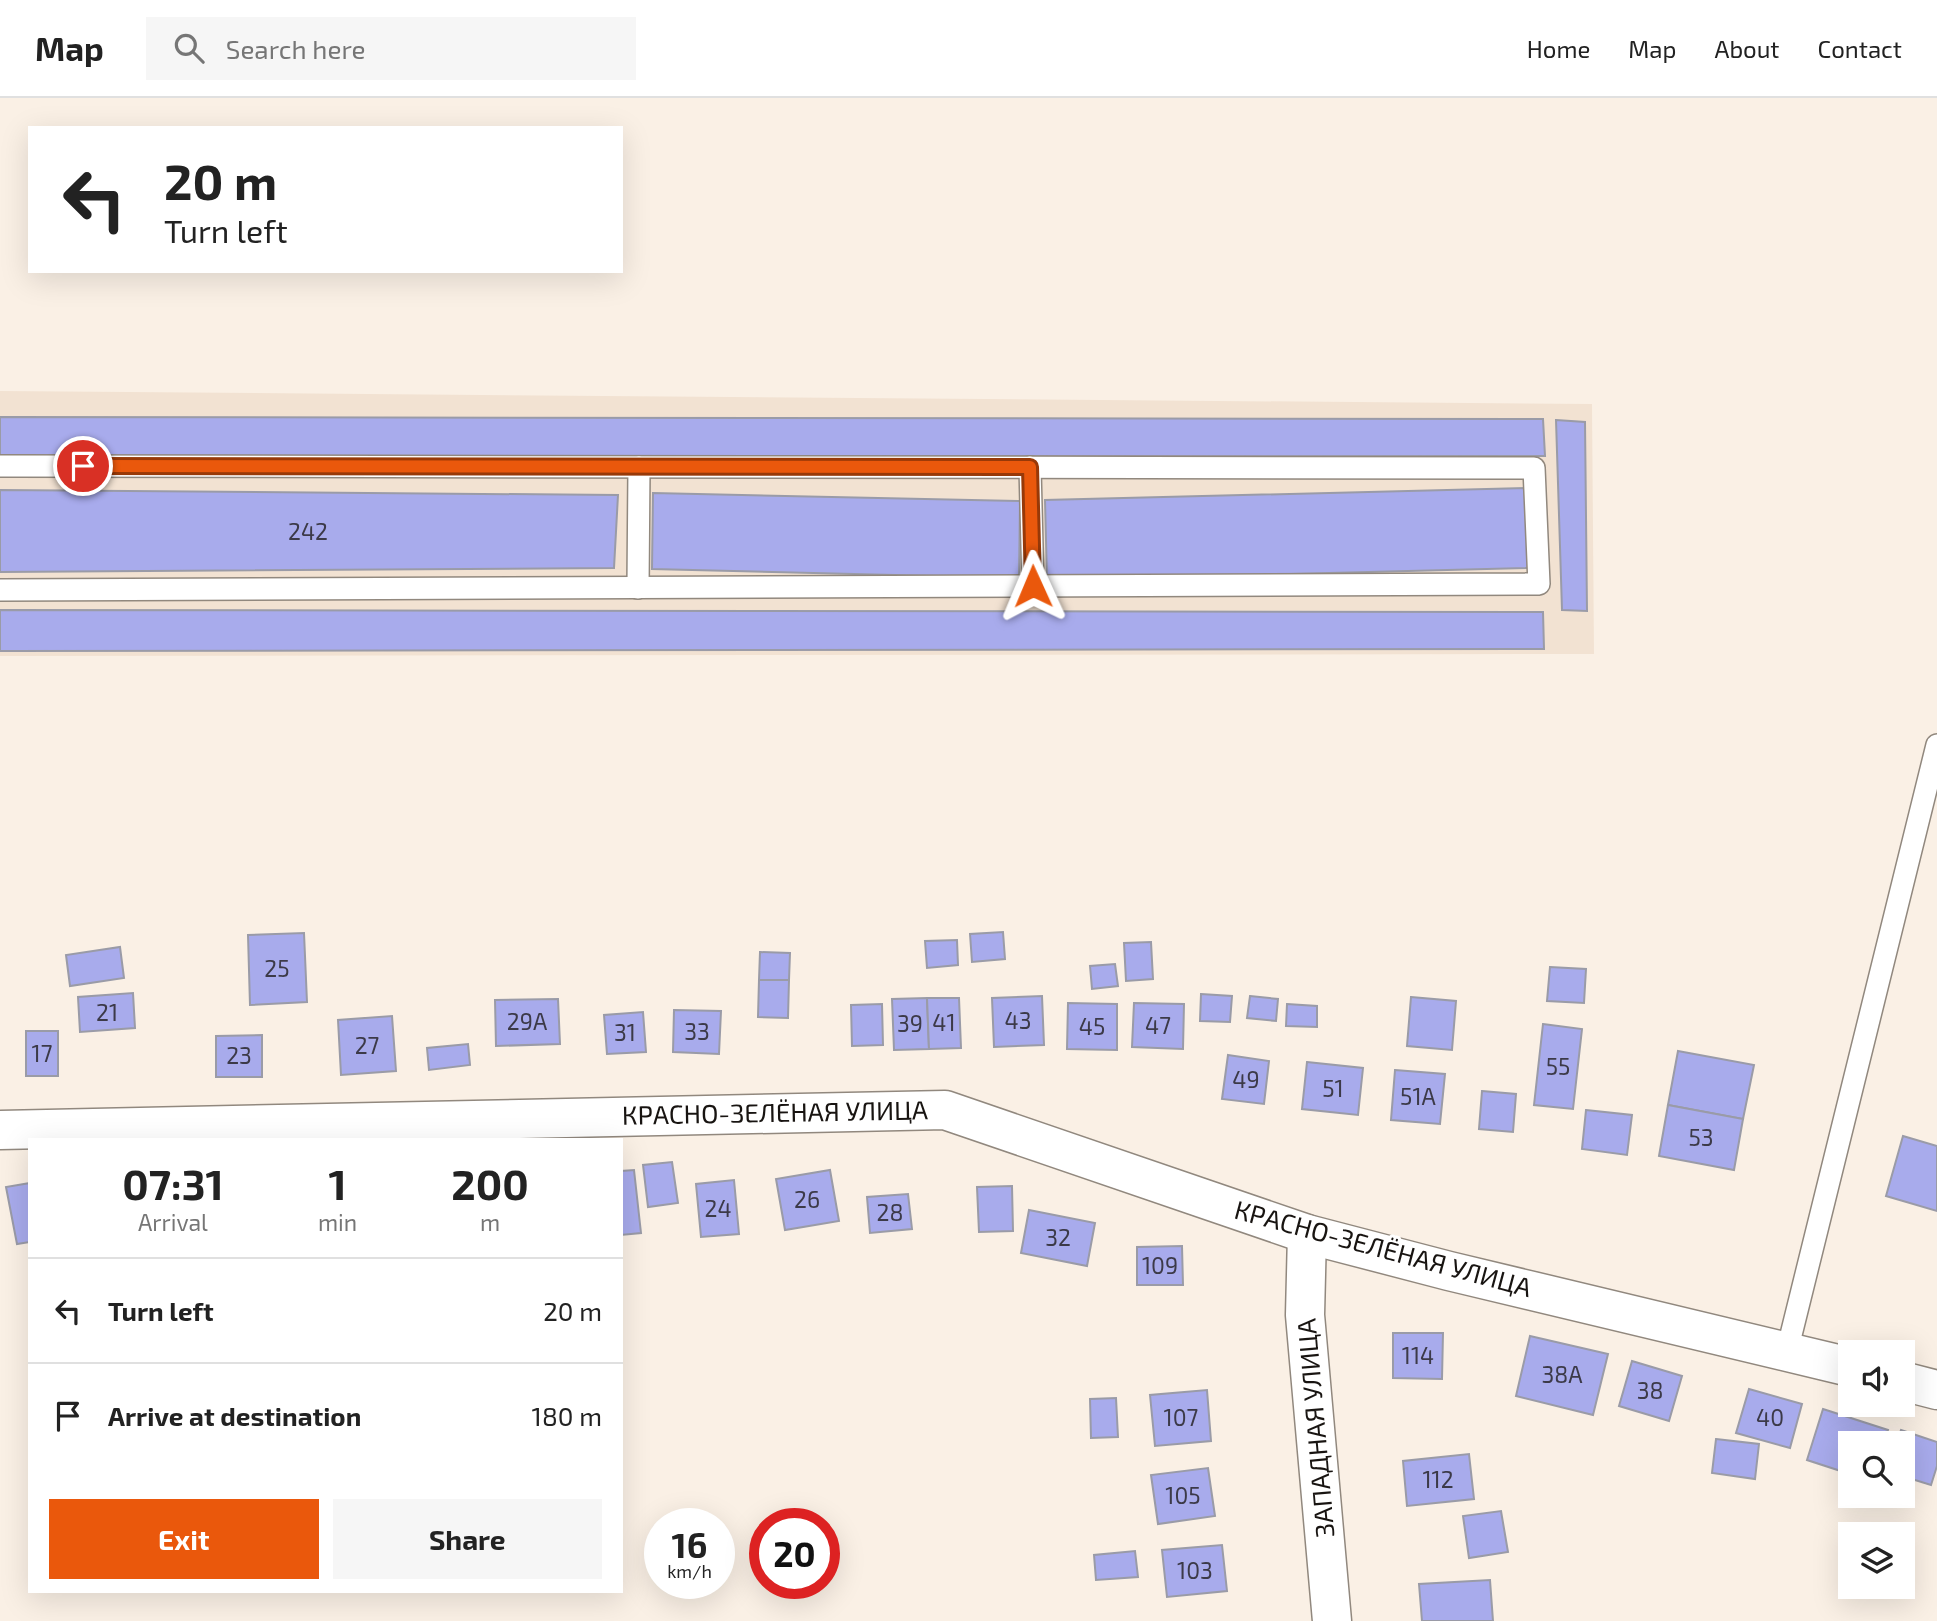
<!DOCTYPE html>
<html lang="en">
<head>
<meta charset="utf-8">
<style>
  body { margin:0; font-family:"Exo 2",sans-serif; background:#f6f6f6; color:#222; height:100vh; display:flex; flex-direction:column; font-size:26px; white-space:nowrap }
  * { box-sizing:border-box; margin:0 }
  p { font-size:23px; color:#767676 }
  .icon { flex:none; width:38px; height:38px; fill:none; stroke:currentColor; stroke-width:2; stroke-linecap:round; stroke-linejoin:round }
  .map { position:relative; flex:1; overflow:hidden }
  .side { position:absolute; left:28px; top:1040px; width:595px; height:455px; display:flex; flex-direction:column; background:#fff; border-radius:0px; box-shadow:0 7px 28px #0002 }
  .side>* { flex:none }
  .top-card { position:absolute; left:28px; top:28px; width:595px; height:147px; border-radius:0px; box-shadow:0 7px 28px #0002; background:#fff; color:#222; overflow:hidden }
  .controls { position:absolute; left:1838px; top:1242px; display:grid; gap:14px }
  .controls a { display:grid; place-items:center; width:77px; height:77px; border-radius:0px; background:#fff; box-shadow:0 7px 28px #0002; font-size:35px }
  .speed { position:absolute; left:644px; top:1410px; display:flex; gap:14px; font-size:35px; font-weight:700; text-align:center }
  .speed>* { display:grid; place-content:center; width:91px; height:91px; border-radius:50%; background:#fff; box-shadow:0 7px 28px #0002; line-height:1 }
  .speed small { font-size:18px; font-weight:400 }
  .speed .limit { border:10px solid #d22; background:#fff; color:#111 }
  .pin { position:absolute; display:grid; place-items:center; width:60px; height:60px; color:#fff; margin:-30px; border:4px solid #fff; border-radius:50%; box-shadow:0 2px 7px #0007 }
  .me { position:absolute; width:77px; margin:-38px; rotate:359deg; stroke-linejoin:round; filter:drop-shadow(0 0 5px #0008) }
  .turn { display:flex; align-items:center; gap:24px; height:147px; padding:0 21px; font-size:32px }
  .turn .icon { width:91px; height:91px; stroke-width:2.5 }
  .turn b { display:block; font-size:49px; line-height:60px }
  .eta { display:flex; justify-content:space-evenly; align-items:center; height:119px; text-align:center }
  .eta b { font-size:42px; font-weight:700; line-height:49px }
  .button { display:flex; gap:14px; margin-top:auto; padding:14px 21px }
  .button a { flex:1; height:80px; border-radius:0px; background:#ea580c; color:#fff; font-size:28px; font-weight:700; line-height:80px; text-align:center }
  .button a+a { background:#f6f6f6; color:#222 }
  ul { padding:0; list-style:none }
  li { display:flex; align-items:center; gap:21px; height:105px; padding:0 21px; border-top:2px solid #e0e0e0 }
  li div { flex:1 }
  li b { display:block; font-size:26px }
  li em { font-style:normal }
  header { display:flex; align-items:center; gap:42px; box-sizing:border-box; height:98px; padding:0 35px; background:#fff; border-bottom:2px solid #e0e0e0 }
  header strong { font-size:33px }
  nav { display:flex; gap:38px; margin-inline-start:auto; font-size:24px }
  .search { width:490px; height:63px; background:#f6f6f6; display:flex; align-items:center; gap:18px; box-sizing:border-box; padding:0 24px; border-radius:0px; color:#767676; font-size:26px }
  .map>svg:first-child { display:block }
  .built { fill:#f2e2d2 }
  .building { fill:#a8abec; stroke:#9a9ba7; stroke-width:2 }
  .lines { fill:none; stroke-linecap:round; stroke-linejoin:round }
  .lane-casing { stroke:#91887e; stroke-width:24 }
  .street-casing { stroke:#91887e; stroke-width:41 }
  .lane { stroke:#fff; stroke-width:21 }
  .street { stroke:#fff; stroke-width:38 }
  .route-casing { stroke:#983908; stroke-width:18 }
  .route { stroke:#ea580c; stroke-width:12 }
  .labels { text-anchor:middle; stroke-width:6; stroke-linejoin:round; paint-order:stroke }
  .number-label { font-size:23px; fill:#3c3a48 }
  .street-label { font-size:26px; fill:#181411; stroke:#fff }
</style>
</head>
<body>
<header>
<strong>Map</strong>
<div class="search"><svg class="icon" aria-label="search" viewBox="0 0 24 24"><circle cx="10" cy="10" r="6"/><path d="M15 15l6 6"/></svg>Search here</div>
<nav><a>Home</a><a>Map</a><a>About</a><a>Contact</a></nav>
</header>
<div class="map">
<svg width="1937" height="1523" viewBox="0 0 1937 1523">
  <rect width="100%" height="100%" fill="#faf0e5"/>
  <polygon class="built" points="0,293 1592,306 1594,556 0,558"/>
  <g class="building">
    <polygon points="0,319 1543,321 1545,358 0,359"/>
    <polygon points="1556,322 1585,324 1587,513 1562,512"/>
    <polygon points="1526,390 1528,470 1047,482 1045,402"/>
    <polygon points="0,392 618,397 614,470 0,474"/>
    <polygon points="653,395 1020,403 1019,480 652,471"/>
    <polygon points="0,512 1543,514 1544,551 0,553"/>
    <polygon points="1003,834 1005,861 972,864 970,836"/>
    <polygon points="304,835 307,904 250,907 248,837"/>
    <polygon points="957,842 958,867 927,870 925,843"/>
    <polygon points="1151,844 1153,881 1126,883 1124,845"/>
    <polygon points="120,849 124,880 70,888 66,857"/>
    <polygon points="760,854 790,855 789,882 759,882"/>
    <polygon points="1115,866 1118,888 1092,891 1090,868"/>
    <polygon points="1550,869 1586,871 1584,905 1547,903"/>
    <polygon points="759,882 789,882 788,920 758,919"/>
    <polygon points="133,895 135,930 80,934 78,899"/>
    <polygon points="1201,896 1232,898 1230,924 1200,923"/>
    <polygon points="1042,898 1044,947 994,949 992,900"/>
    <polygon points="1250,898 1278,901 1276,923 1247,920"/>
    <polygon points="1411,899 1456,903 1452,952 1407,948"/>
    <polygon points="927,900 929,951 894,952 892,901"/>
    <polygon points="927,900 959,900 961,950 929,951"/>
    <polygon points="558,901 560,946 496,948 495,902"/>
    <polygon points="1068,905 1117,906 1117,952 1067,951"/>
    <polygon points="1134,905 1184,906 1183,951 1132,949"/>
    <polygon points="882,906 883,947 852,948 851,907"/>
    <polygon points="1287,906 1317,908 1317,929 1286,928"/>
    <polygon points="674,912 721,913 719,956 673,954"/>
    <polygon points="643,914 646,954 607,956 604,917"/>
    <polygon points="392,918 396,973 341,977 338,922"/>
    <polygon points="1543,926 1582,931 1573,1011 1534,1007"/>
    <rect x="26" y="933" width="32" height="45"/>
    <polygon points="262,937 262,979 216,979 216,938"/>
    <polygon points="468,946 470,967 429,972 427,950"/>
    <polygon points="1678,953 1754,967 1743,1021 1668,1007"/>
    <polygon points="1228,957 1269,963 1264,1006 1222,1001"/>
    <polygon points="1307,964 1363,970 1358,1017 1302,1011"/>
    <polygon points="1395,972 1445,976 1440,1026 1391,1022"/>
    <polygon points="1482,993 1516,996 1513,1034 1479,1031"/>
    <polygon points="1668,1007 1743,1021 1734,1072 1659,1058"/>
    <polygon points="1586,1012 1632,1017 1627,1057 1582,1051"/>
    <polygon points="1903,1038 1937,1048 1937,1113 1886,1098"/>
    <polygon points="672,1064 678,1105 648,1109 643,1067"/>
    <polygon points="634,1072 641,1135 621,1137 621,1073"/>
    <polygon points="830,1072 839,1123 785,1132 776,1081"/>
    <polygon points="734,1082 739,1136 701,1139 696,1086"/>
    <polygon points="30,1085 30,1144 17,1146 6,1089"/>
    <polygon points="1012,1088 1013,1133 979,1134 977,1089"/>
    <polygon points="908,1096 912,1131 870,1135 867,1099"/>
    <polygon points="1029,1112 1095,1125 1087,1168 1021,1155"/>
    <polygon points="1182,1148 1183,1187 1137,1187 1137,1149"/>
    <polygon points="1393,1235 1443,1235 1442,1281 1393,1280"/>
    <polygon points="1530,1238 1608,1256 1593,1317 1516,1298"/>
    <polygon points="1632,1263 1682,1278 1669,1323 1619,1308"/>
    <polygon points="1749,1291 1802,1306 1790,1350 1736,1335"/>
    <polygon points="1207,1292 1211,1343 1155,1348 1150,1297"/>
    <polygon points="1116,1300 1118,1339 1091,1340 1090,1301"/>
    <polygon points="1823,1311 1888,1332 1884,1346 1850,1346 1850,1376 1807,1362"/>
    <polygon points="1901,1332 1937,1344 1937,1368 1931,1387 1902,1378 1902,1346 1896,1346"/>
    <polygon points="1716,1341 1759,1346 1755,1381 1712,1375"/>
    <polygon points="1469,1356 1474,1401 1407,1408 1403,1363"/>
    <polygon points="1208,1370 1215,1418 1158,1426 1151,1377"/>
    <polygon points="1501,1413 1508,1454 1469,1460 1463,1418"/>
    <polygon points="1222,1447 1227,1493 1167,1499 1162,1452"/>
    <polygon points="1135,1453 1138,1479 1096,1482 1094,1457"/>
    <polygon points="1490,1482 1493,1523 1422,1523 1419,1486"/>
  </g>
  <g class="lines">
    <defs>
      <g id="lane">
        <polyline points="0,368 1534,370 1539,486 0,492"/>
        <polyline points="1030,369 1033,488"/>
        <polyline points="638,490 639,369"/>
        <polyline points="1787,1253 1937,647"/>
      </g>
      <g id="street">
        <polyline points="0,1032 945,1012 1307,1136 1449,1173 1850,1269"/>
        <polyline points="1307,1136 1305,1217 1332,1523"/>
        <polyline points="1902,1283 1937,1292"/>
      </g>
    </defs>
    <use href="#lane" class="lane-casing"/>
    <use href="#street" class="street-casing"/>
    <use href="#lane" class="lane"/>
    <use href="#street" class="street"/>
  </g>
  <g class="lines">
    <defs>
      <polyline id="route" points="83,368 1030,369 1033,488"/>
    </defs>
    <use href="#route" class="route-casing"/>
    <use href="#route" class="route"/>
  </g>
  <g class="labels">
    <g class="number-label">
      <text x="308" y="442">242</text>
      <text x="277" y="879">25</text>
      <text x="107" y="923">21</text>
      <text x="1018" y="931">43</text>
      <text x="527" y="932">29А</text>
      <text x="944" y="933">41</text>
      <text x="910" y="934">39</text>
      <text x="1158" y="936">47</text>
      <text x="1092" y="937">45</text>
      <text x="697" y="942">33</text>
      <text x="625" y="943">31</text>
      <text x="367" y="956">27</text>
      <text x="42" y="964">17</text>
      <text x="239" y="966">23</text>
      <text x="1558" y="977">55</text>
      <text x="1246" y="990">49</text>
      <text x="1333" y="999">51</text>
      <text x="1418" y="1007">51А</text>
      <text x="1701" y="1048">53</text>
      <text x="807" y="1110">26</text>
      <text x="718" y="1119">24</text>
      <text x="890" y="1123">28</text>
      <text x="1058" y="1148">32</text>
      <text x="1160" y="1176">109</text>
      <text x="1418" y="1266">114</text>
      <text x="1562" y="1285">38А</text>
      <text x="1650" y="1301">38</text>
      <text x="1181" y="1328">107</text>
      <text x="1770" y="1328">40</text>
      <text x="1438" y="1390">112</text>
      <text x="1183" y="1406">105</text>
      <text x="1195" y="1481">103</text>
    </g>
    <g class="street-label">
      <text transform="translate(775 1015) rotate(-1)" y="9">КРАСНО-ЗЕЛЁНАЯ УЛИЦА</text>
      <text transform="translate(1383 1151) rotate(15)" y="9">КРАСНО-ЗЕЛЁНАЯ УЛИЦА</text>
      <text transform="translate(1316 1330) rotate(-95)" y="9">ЗАПАДНАЯ УЛИЦА</text>
    </g>
  </g>
</svg>
<div class="controls">
<a><svg class="icon" aria-label="sound" viewBox="0 0 24 24"><path d="M4 9h4l5-4v14l-5-4H4zM17 9q2 3 0 6"/></svg></a>
<a><svg class="icon" aria-label="search" viewBox="0 0 24 24"><circle cx="10" cy="10" r="6"/><path d="M15 15l6 6"/></svg></a>
<a><svg class="icon" aria-label="layers" viewBox="0 0 24 24"><path d="M12 4l9 5-9 5-9-5zM3 14l9 5 9-5"/></svg></a>
</div>
<div class="speed"><div>16<small>km/h</small></div><div class="limit">20</div></div>
<div class="pin" style="left:83px;top:368px;background:#d93025"><svg class="icon" aria-label="arrive" viewBox="0 0 24 24"><path d="M6 21V4h12l-3 4 3 4H6"/></svg></div>
<svg class="me" style="left:1033px;top:488px" viewBox="-20 -20 40 40"><path d="M0-17L14 15 0 8-14 15z" fill="#ea580c" stroke="#fff" stroke-width="4"/></svg>
<div class="top-card">
<div class="turn"><svg class="icon" aria-label="left" viewBox="0 0 24 24"><path d="M17 20v-9H6M10 6l-5 5 5 5"/></svg><div><b>20 m</b>Turn left</div></div>
</div>
<section class="side">
<div class="eta">
<div><b>07:31</b><p>Arrival</p></div>
<div><b>1</b><p>min</p></div>
<div><b>200</b><p>m</p></div>
</div>
<ul>
<li><svg class="icon" aria-label="left" viewBox="0 0 24 24"><path d="M17 20v-9H6M10 6l-5 5 5 5"/></svg><div><b>Turn left</b></div><em>20 m</em></li>
<li><svg class="icon" aria-label="arrive" viewBox="0 0 24 24"><path d="M6 21V4h12l-3 4 3 4H6"/></svg><div><b>Arrive at destination</b></div><em>180 m</em></li>
</ul>
<div class="button"><a>Exit</a><a>Share</a></div>
</section>
</div>
</body>
</html>
